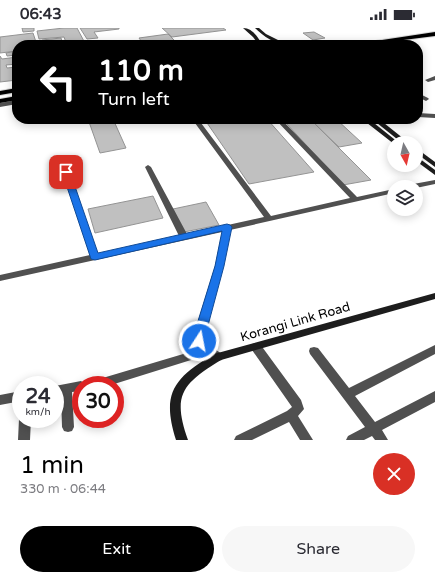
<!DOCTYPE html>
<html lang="en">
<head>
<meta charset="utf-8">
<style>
  body { margin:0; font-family:"Varela Round",sans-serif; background:#f7f7f7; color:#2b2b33; height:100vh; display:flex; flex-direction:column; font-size:15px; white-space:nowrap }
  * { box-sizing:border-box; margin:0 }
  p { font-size:13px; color:#7c7c81 }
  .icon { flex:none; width:22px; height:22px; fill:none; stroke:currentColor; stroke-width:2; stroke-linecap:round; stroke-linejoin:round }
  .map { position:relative; height:412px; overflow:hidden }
  .drawer { display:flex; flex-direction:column; background:#fff; flex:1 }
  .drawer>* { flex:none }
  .banner { position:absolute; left:12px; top:12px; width:411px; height:84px; border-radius:16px; box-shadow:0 2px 10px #0003; background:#000; color:#fff; overflow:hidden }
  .needle { width:26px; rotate:172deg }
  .fabs { position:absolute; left:387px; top:108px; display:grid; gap:8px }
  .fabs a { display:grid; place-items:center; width:36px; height:36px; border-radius:50%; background:#fff; box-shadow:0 2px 10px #0003; font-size:20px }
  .speed { position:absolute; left:12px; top:348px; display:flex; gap:8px; font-size:20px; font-weight:700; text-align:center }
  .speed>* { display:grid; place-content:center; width:52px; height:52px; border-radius:50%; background:#fff; box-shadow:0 2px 10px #0003; line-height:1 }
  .speed small { font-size:10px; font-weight:400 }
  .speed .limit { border:6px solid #d22; background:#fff; color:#111 }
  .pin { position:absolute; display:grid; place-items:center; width:34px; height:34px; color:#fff; margin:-17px; border-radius:8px; box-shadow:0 2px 6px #0006 }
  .me { position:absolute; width:44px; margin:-22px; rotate:11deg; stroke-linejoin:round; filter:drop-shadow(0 0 3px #0008) }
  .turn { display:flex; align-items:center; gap:14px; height:84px; padding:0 20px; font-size:18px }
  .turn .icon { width:52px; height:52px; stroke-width:2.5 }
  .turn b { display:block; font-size:28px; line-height:34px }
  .round { display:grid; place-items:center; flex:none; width:42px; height:42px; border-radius:21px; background:#f7f7f7 }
  .overview { display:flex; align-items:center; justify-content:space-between; height:68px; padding:0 20px }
  h1 { font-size:24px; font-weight:600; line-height:30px; color:#000 }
  .cta { display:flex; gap:8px; margin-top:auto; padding:8px 20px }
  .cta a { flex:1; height:46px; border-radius:24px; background:#000; color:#fff; font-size:16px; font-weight:600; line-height:46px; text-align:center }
  .cta a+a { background:#f7f7f7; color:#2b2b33 }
  .status { display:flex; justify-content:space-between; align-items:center; height:28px; padding:0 20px; background:#fff; direction:ltr }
  .status svg { height:11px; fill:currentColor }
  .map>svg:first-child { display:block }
  .building { fill:#c0c0c0; stroke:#949494 }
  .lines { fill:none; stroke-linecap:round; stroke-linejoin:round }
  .primary-casing { stroke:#dbdbdb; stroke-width:2 }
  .minor { fill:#505050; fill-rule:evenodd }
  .secondary { fill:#1d1d1d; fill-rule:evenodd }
  .primary { fill:#000; fill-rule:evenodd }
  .route { fill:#1a73e8; stroke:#114b97 }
  .labels { text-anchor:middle; stroke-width:3; stroke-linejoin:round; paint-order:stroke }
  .near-street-label { font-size:13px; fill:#000; stroke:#fff }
</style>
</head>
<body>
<div class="status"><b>06:43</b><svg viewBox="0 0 49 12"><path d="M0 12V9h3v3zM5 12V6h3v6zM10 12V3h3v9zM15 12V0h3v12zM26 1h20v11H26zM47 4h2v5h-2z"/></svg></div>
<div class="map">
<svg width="435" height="412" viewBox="0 0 435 412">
  <rect width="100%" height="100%" fill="#fff"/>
  <g class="building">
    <polygon points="22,0 34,0 34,3 23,4"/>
    <polygon points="64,0 77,0 86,17 67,17 64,9 39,11 37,3"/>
    <polygon points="80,0 119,0 119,1 94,4 98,10 87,11"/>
    <polygon points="162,0 223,0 226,2 172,9"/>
    <polygon points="314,4 325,10 313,12 303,5"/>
    <polygon points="33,5 37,17 17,17 17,23 0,25 0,9"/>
    <polygon points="168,6 179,17 144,17 139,10"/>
    <polygon points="61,10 63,17 44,17 42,12"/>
    <polygon points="17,23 17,27 7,28 6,25"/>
    <polygon points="0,28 2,31 17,29 17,36 6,37 7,40 17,39 17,52 0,54"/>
    <polygon points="88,91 113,91 126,120 100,125"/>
    <polygon points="212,91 267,91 314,144 249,156 205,92"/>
    <polygon points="302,91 310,91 371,152 343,157 285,94"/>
    <polygon points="319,91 336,91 362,115 339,119 311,92"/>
    <polygon points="153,168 163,190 95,205 88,181"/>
    <polygon points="206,174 219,197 184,204 173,181"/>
  </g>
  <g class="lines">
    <defs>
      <g id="primary">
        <polygon points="435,4 435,8 364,17 349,17"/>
        <polygon points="17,60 17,64 0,67 0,63"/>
        <polygon points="17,68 17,72 0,75 0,71"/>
      </g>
    </defs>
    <use href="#primary" class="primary-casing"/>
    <g class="minor">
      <polygon points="435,48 435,52 428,54 425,52"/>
      <polygon points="418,65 428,70 429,71 426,73 418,69"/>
      <polygon points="17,72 17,76 0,79 0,75"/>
      <polygon points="418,85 435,86 435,90 418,89"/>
      <polygon points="192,91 198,91 271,188 350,170 275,91 281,91 357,169 394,161 394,165 230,202 223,238 204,306 206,315 222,326 223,329 222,332 218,333 207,327 111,357 81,357 81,363 72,364 74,399 72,403 68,404 64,403 62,399 61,367 55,368 55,358 81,353 85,356 86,354 106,349 200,321 196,314 194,306 215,238 222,204 0,253 0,247 90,227 58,129 61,127 64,129 98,226 179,208 145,139 148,137 151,139 187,206 264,189"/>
      <polygon points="435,152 435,156 416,160 416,159 407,159 408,157"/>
      <polygon points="256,315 260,316 301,372 304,381 298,388 313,412 300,412 289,394 252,412 234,412 236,408 287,383 292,379 252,322 251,319 252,316"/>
      <polygon points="435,317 435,326 355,368 375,394 435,363 435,374 382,402 388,412 375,412 372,408 364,412 346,412 348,408 365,399 310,326 309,323 310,320 314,319 318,320 349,360"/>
      <polygon points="21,363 21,373 0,377 0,367"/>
      <polygon points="21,387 21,391 31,391 30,412 18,412 19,391"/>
    </g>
    <g class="secondary">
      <path d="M243,0C253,0 258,10 263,17H259L253,9Z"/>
      <path d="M255,0H259L266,6L288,17C276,17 263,8 255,0Z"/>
      <polygon points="362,91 369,91 399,115 394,115 394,116"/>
      <polygon points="372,91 379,91 409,115 402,115"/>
      <polygon points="416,120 435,134 435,139 416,125"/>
      <polygon points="416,128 435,142 435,147 416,133"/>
      <path d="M435,265V271L221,332C182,356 172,367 188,412H176C161,365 174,350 214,326Z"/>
    </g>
    <use href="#primary" class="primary"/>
  </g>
  <polygon class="route" points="66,141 70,144 98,225 227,196 230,197 232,199 224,238 203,316 195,316 194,306 215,238 222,203 95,232 91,231 62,144"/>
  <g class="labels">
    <g class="near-street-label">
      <text transform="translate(295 293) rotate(-16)" y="5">Korangi Link Road</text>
    </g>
  </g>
</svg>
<div class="fabs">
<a><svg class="needle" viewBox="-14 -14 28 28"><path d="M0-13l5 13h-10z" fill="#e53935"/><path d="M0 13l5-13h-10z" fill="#7c7c81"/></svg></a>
<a><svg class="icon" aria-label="layers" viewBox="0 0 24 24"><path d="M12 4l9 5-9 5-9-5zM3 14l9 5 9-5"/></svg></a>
</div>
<div class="speed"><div>24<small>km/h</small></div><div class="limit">30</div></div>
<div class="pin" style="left:66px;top:144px;background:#d93025"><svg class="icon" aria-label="arrive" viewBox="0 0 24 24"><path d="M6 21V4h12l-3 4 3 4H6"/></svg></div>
<svg class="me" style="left:199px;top:313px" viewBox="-20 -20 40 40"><circle r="17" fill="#1a73e8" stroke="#fff" stroke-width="3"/><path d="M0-11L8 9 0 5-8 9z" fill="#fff"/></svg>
<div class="banner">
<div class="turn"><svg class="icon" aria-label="left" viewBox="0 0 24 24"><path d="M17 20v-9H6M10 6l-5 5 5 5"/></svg><div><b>110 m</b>Turn left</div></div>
</div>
</div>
<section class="drawer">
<div class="overview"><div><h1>1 min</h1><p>330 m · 06:44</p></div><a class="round" style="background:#d93025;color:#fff"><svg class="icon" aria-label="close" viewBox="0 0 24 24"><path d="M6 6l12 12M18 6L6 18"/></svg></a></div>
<div class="cta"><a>Exit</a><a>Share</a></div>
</section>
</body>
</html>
